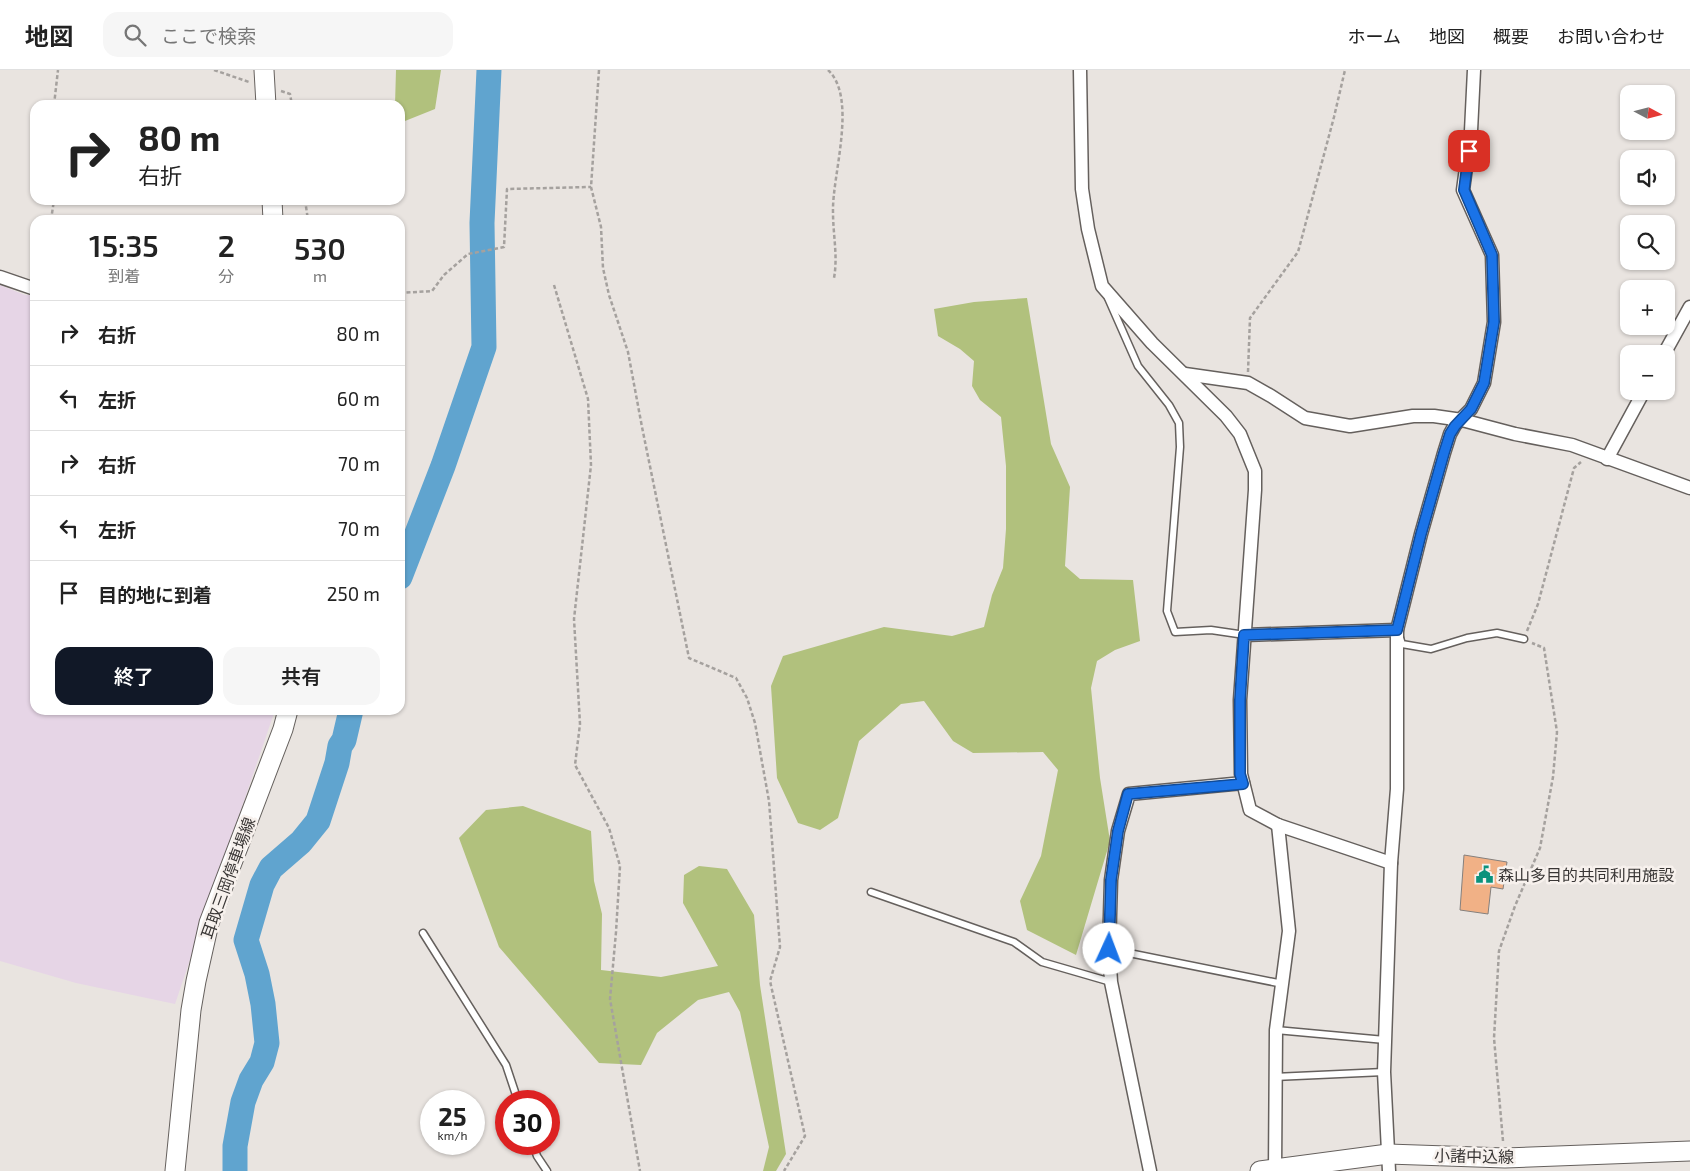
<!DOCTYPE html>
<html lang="ja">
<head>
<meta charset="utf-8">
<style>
  body { margin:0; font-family:"Exo 2","Noto Sans JP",sans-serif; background:#f6f6f6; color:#222; height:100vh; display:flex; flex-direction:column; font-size:19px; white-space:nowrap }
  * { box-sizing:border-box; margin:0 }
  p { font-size:16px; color:#767676 }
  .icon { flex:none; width:28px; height:28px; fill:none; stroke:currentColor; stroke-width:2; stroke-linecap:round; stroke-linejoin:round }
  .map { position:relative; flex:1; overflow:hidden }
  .sheet { position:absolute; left:30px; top:145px; width:375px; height:500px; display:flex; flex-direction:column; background:#fff; border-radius:15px; box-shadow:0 1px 4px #0004 }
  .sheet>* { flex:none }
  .hud { position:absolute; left:30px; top:30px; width:375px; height:105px; border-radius:15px; box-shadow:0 1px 4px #0004; background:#fff; color:#222; overflow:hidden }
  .needle { width:32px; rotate:97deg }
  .controls { position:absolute; left:1620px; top:15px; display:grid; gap:10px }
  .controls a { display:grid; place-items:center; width:55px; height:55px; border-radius:10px; background:#fff; box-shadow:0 1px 4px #0004; font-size:25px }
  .speed { position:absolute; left:420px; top:1020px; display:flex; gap:10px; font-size:25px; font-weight:700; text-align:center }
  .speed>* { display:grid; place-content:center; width:65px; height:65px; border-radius:50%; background:#fff; box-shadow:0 1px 4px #0004; line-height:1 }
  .speed small { font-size:12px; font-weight:400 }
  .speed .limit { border:8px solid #d22; background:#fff; color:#111 }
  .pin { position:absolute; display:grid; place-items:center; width:42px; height:42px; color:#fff; margin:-21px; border-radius:10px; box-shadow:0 2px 8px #0006 }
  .me { position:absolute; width:55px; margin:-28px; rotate:2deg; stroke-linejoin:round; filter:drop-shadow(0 0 4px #0008) }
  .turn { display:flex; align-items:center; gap:18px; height:105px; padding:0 25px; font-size:22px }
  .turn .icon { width:65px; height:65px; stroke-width:2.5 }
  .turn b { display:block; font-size:35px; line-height:42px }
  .eta { display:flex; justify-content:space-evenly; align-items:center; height:85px; text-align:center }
  .eta b { font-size:30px; font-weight:600; line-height:35px }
  .primary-button { display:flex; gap:10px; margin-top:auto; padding:10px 25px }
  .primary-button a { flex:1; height:58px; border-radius:15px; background:#111827; color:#fff; font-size:20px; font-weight:600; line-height:58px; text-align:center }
  .primary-button a+a { background:#f6f6f6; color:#222 }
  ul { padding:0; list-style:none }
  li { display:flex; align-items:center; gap:15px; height:65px; padding:0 25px; border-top:1px solid #e0e0e0 }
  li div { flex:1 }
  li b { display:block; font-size:19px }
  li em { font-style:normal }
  header { display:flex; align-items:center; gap:30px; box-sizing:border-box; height:70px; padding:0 25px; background:#fff; border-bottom:1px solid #e0e0e0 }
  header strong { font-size:24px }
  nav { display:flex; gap:28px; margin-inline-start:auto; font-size:18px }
  .search { width:350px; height:45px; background:#f6f6f6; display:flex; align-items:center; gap:12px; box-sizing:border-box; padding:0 18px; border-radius:15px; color:#767676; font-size:19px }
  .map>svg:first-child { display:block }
  .industrial { fill:#e6d5e6 }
  .green { fill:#b1c17d }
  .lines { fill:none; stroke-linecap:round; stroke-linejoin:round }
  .river { stroke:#60a4cf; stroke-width:25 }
  .building { fill:#f1b186; stroke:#85807d }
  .service-casing { stroke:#65605d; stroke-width:9 }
  .minor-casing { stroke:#65605d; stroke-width:15 }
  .secondary-casing { stroke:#65605d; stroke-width:21 }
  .path { stroke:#a5a19e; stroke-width:2.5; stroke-dasharray:4 2.5; stroke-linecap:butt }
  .service { stroke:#fff; stroke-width:6 }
  .minor { stroke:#fff; stroke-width:12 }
  .secondary { stroke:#fff; stroke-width:19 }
  .route-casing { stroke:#114b97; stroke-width:12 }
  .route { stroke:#1a73e8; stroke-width:9 }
  .labels { text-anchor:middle; stroke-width:5; stroke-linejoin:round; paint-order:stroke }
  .poi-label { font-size:16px; fill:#393635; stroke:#f7f1ed; text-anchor:start }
  .street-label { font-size:16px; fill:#393635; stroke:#f7f1ed }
</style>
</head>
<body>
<header>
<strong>地図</strong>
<div class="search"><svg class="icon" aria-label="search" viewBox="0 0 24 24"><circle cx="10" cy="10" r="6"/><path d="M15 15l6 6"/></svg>ここで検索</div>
<nav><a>ホーム</a><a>地図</a><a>概要</a><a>お問い合わせ</a></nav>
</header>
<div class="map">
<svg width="1690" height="1101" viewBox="0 0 1690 1101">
  <rect width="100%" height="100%" fill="#e9e4e0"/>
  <polygon class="industrial" points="0,215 25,225 35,225 35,640 275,640 175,934 76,913 0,891"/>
  <g class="green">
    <polygon points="396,0 441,0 435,39 400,53 400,35 395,35"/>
    <polygon points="1027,228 1051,374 1070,417 1065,496 1080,509 1133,510 1140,571 1115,580 1097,591 1091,618 1100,708 1110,771 1076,885 1027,860 1020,831 1041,786 1058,700 1043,682 973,683 953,671 924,631 901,634 859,671 838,748 820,760 798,753 777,708 771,616 783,586 884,557 952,566 984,557 992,525 1003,498 1006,459 1006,396 1001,347 980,330 972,316 974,291 960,279 938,266 934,239 974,232"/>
    <polygon points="523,736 591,761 594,811 602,844 601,900 661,907 718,896 683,833 684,805 699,796 727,799 754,845 760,915 786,1084 776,1101 763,1101 769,1077 740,942 729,922 698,930 657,963 641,995 599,993 499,877 459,768 486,740"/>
  </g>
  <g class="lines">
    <g class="river">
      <polyline points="400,507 443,396 484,277 482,153 489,0"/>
      <polyline points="235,1101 235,1076 243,1032 251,1010 262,992 267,973 263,934 257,904 246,870 262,815 271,798 301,772 318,751 337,693 340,676 344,670 351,640"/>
    </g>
  </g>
  <polygon class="building" points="1464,785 1507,792 1503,819 1491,817 1488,844 1460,840"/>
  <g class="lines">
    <defs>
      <g id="service">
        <polyline points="1108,228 1138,296 1169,335 1179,353 1180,377 1167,541 1175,562 1211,560 1245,565"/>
        <polyline points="1400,568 1402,574 1431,579 1467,568 1497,563 1524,569"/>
        <polyline points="871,822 1014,872 1042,892 1111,912"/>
        <polyline points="423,863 506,995 518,1031"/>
        <polyline points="1109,879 1283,914"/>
        <polyline points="1276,960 1385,970"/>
        <polyline points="1274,1007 1384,1002"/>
        <polyline points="533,1074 537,1086 547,1101"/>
      </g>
      <g id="minor">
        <polyline points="1080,0 1082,119 1088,159 1102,216 1152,273 1226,346 1240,364 1255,401 1255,420 1240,630 1241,704 1250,740 1278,755 1391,793"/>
        <polyline points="0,207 35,219"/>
        <polyline points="1664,284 1690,237"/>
        <polyline points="1185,304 1248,313 1271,326 1305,348 1350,356 1413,346 1434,346 1462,350 1515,364 1572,375 1690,418"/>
        <polyline points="1607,389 1644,321"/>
        <polyline points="1245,565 1397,560"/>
        <polyline points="1150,1101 1111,912 1109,879 1111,810 1118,761 1129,724 1243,713"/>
        <polyline points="1275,1101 1276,960 1289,861 1278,755"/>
        <polyline points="1389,1101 1384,1002 1391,793 1397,719 1397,560 1421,464 1444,383 1450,364 1455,355 1471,339 1484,313 1494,252 1492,185 1463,120 1471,61 1474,0"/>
      </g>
      <g id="secondary">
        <polyline points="264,0 266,35"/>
        <polyline points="272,130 273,150"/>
        <polyline points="175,1101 191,940 196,911 209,853 283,659 288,640"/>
        <polyline points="1260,1101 1388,1084 1505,1088 1690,1081"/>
      </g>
    </defs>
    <use href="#service" class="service-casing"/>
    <use href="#minor" class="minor-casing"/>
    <use href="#secondary" class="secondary-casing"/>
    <g class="path">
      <polyline points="214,0 249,12"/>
      <polyline points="599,0 591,117 601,157 603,198 609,225 628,282 642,357 689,588 736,608 747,628 755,653 769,731 780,877 770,911 805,1066 784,1101"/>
      <path d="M828,0C858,28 832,105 833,142C833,165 838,186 834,208"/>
      <polyline points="281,21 290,24 292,35"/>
      <polyline points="54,35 58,0"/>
      <polyline points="305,130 308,150"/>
      <polyline points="51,150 54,130"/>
      <polyline points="554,215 588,329 591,395 574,549 580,654 575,695 609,758 620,796 616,862 610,929 640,1101"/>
      <polyline points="400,223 432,221 444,205 468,184 504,177 507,119 591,117"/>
      <polyline points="1248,302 1250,248 1298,182 1334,47 1345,0"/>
      <polyline points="1527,561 1538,534 1574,398 1581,392"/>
      <polyline points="1503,1071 1494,968 1499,881 1515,836 1540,778 1553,707 1557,662 1544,578 1532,573"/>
    </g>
    <use href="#service" class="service"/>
    <use href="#minor" class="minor"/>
    <use href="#secondary" class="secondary"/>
  </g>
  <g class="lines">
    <defs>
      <polyline id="route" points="1109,879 1111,810 1118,761 1128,724 1243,714 1240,704 1240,630 1244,565 1397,560 1421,464 1444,383 1450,364 1455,356 1471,339 1484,313 1494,252 1492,185 1464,120 1469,81"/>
    </defs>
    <use href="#route" class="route-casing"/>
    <use href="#route" class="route"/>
  </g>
  <defs>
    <symbol id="civic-bare" viewBox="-9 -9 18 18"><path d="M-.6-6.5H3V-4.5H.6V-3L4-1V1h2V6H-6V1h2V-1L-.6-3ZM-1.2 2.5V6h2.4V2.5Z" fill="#0b927c" stroke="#f7f1ed" stroke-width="2.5" paint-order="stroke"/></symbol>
  </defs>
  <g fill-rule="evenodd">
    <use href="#civic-bare" x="1472" y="792" width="25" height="25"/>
  </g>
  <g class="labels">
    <g class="poi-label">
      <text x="1498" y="811">森山多目的共同利用施設</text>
    </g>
    <g class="street-label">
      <text transform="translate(228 808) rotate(-70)" y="6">耳取三岡停車場線</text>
      <text transform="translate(1474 1086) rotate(1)" y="6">小諸中込線</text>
    </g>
  </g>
</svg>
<div class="controls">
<a><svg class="needle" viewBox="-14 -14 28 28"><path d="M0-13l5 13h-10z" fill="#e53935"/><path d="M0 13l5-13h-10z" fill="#767676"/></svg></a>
<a><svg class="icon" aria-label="sound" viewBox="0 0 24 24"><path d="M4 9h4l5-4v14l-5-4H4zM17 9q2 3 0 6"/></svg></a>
<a><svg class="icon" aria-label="search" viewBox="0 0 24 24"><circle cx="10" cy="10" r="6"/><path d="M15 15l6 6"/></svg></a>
<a>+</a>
<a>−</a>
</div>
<div class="speed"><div>25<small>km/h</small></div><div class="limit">30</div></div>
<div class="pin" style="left:1469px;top:81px;background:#d93025"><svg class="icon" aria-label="arrive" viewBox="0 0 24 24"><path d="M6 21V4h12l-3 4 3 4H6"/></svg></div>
<svg class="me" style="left:1109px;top:879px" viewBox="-20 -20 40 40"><circle r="19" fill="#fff"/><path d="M0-13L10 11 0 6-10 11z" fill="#1a73e8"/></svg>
<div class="hud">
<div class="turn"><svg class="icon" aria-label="right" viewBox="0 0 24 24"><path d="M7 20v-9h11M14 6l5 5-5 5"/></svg><div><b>80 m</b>右折</div></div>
</div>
<section class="sheet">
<div class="eta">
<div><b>15:35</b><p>到着</p></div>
<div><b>2</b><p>分</p></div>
<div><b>530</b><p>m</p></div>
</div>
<ul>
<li><svg class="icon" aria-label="right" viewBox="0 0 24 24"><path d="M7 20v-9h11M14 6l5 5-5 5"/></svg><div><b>右折</b></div><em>80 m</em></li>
<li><svg class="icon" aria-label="left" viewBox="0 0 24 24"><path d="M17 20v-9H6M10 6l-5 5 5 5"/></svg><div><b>左折</b></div><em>60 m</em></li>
<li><svg class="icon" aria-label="right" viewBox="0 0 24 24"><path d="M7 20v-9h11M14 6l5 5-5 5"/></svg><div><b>右折</b></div><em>70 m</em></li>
<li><svg class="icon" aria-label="left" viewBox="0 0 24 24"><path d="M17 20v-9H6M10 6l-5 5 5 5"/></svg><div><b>左折</b></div><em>70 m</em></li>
<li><svg class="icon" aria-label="arrive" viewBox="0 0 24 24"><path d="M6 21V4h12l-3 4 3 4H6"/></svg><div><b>目的地に到着</b></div><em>250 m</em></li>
</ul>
<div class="primary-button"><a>終了</a><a>共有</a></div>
</section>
</div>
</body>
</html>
